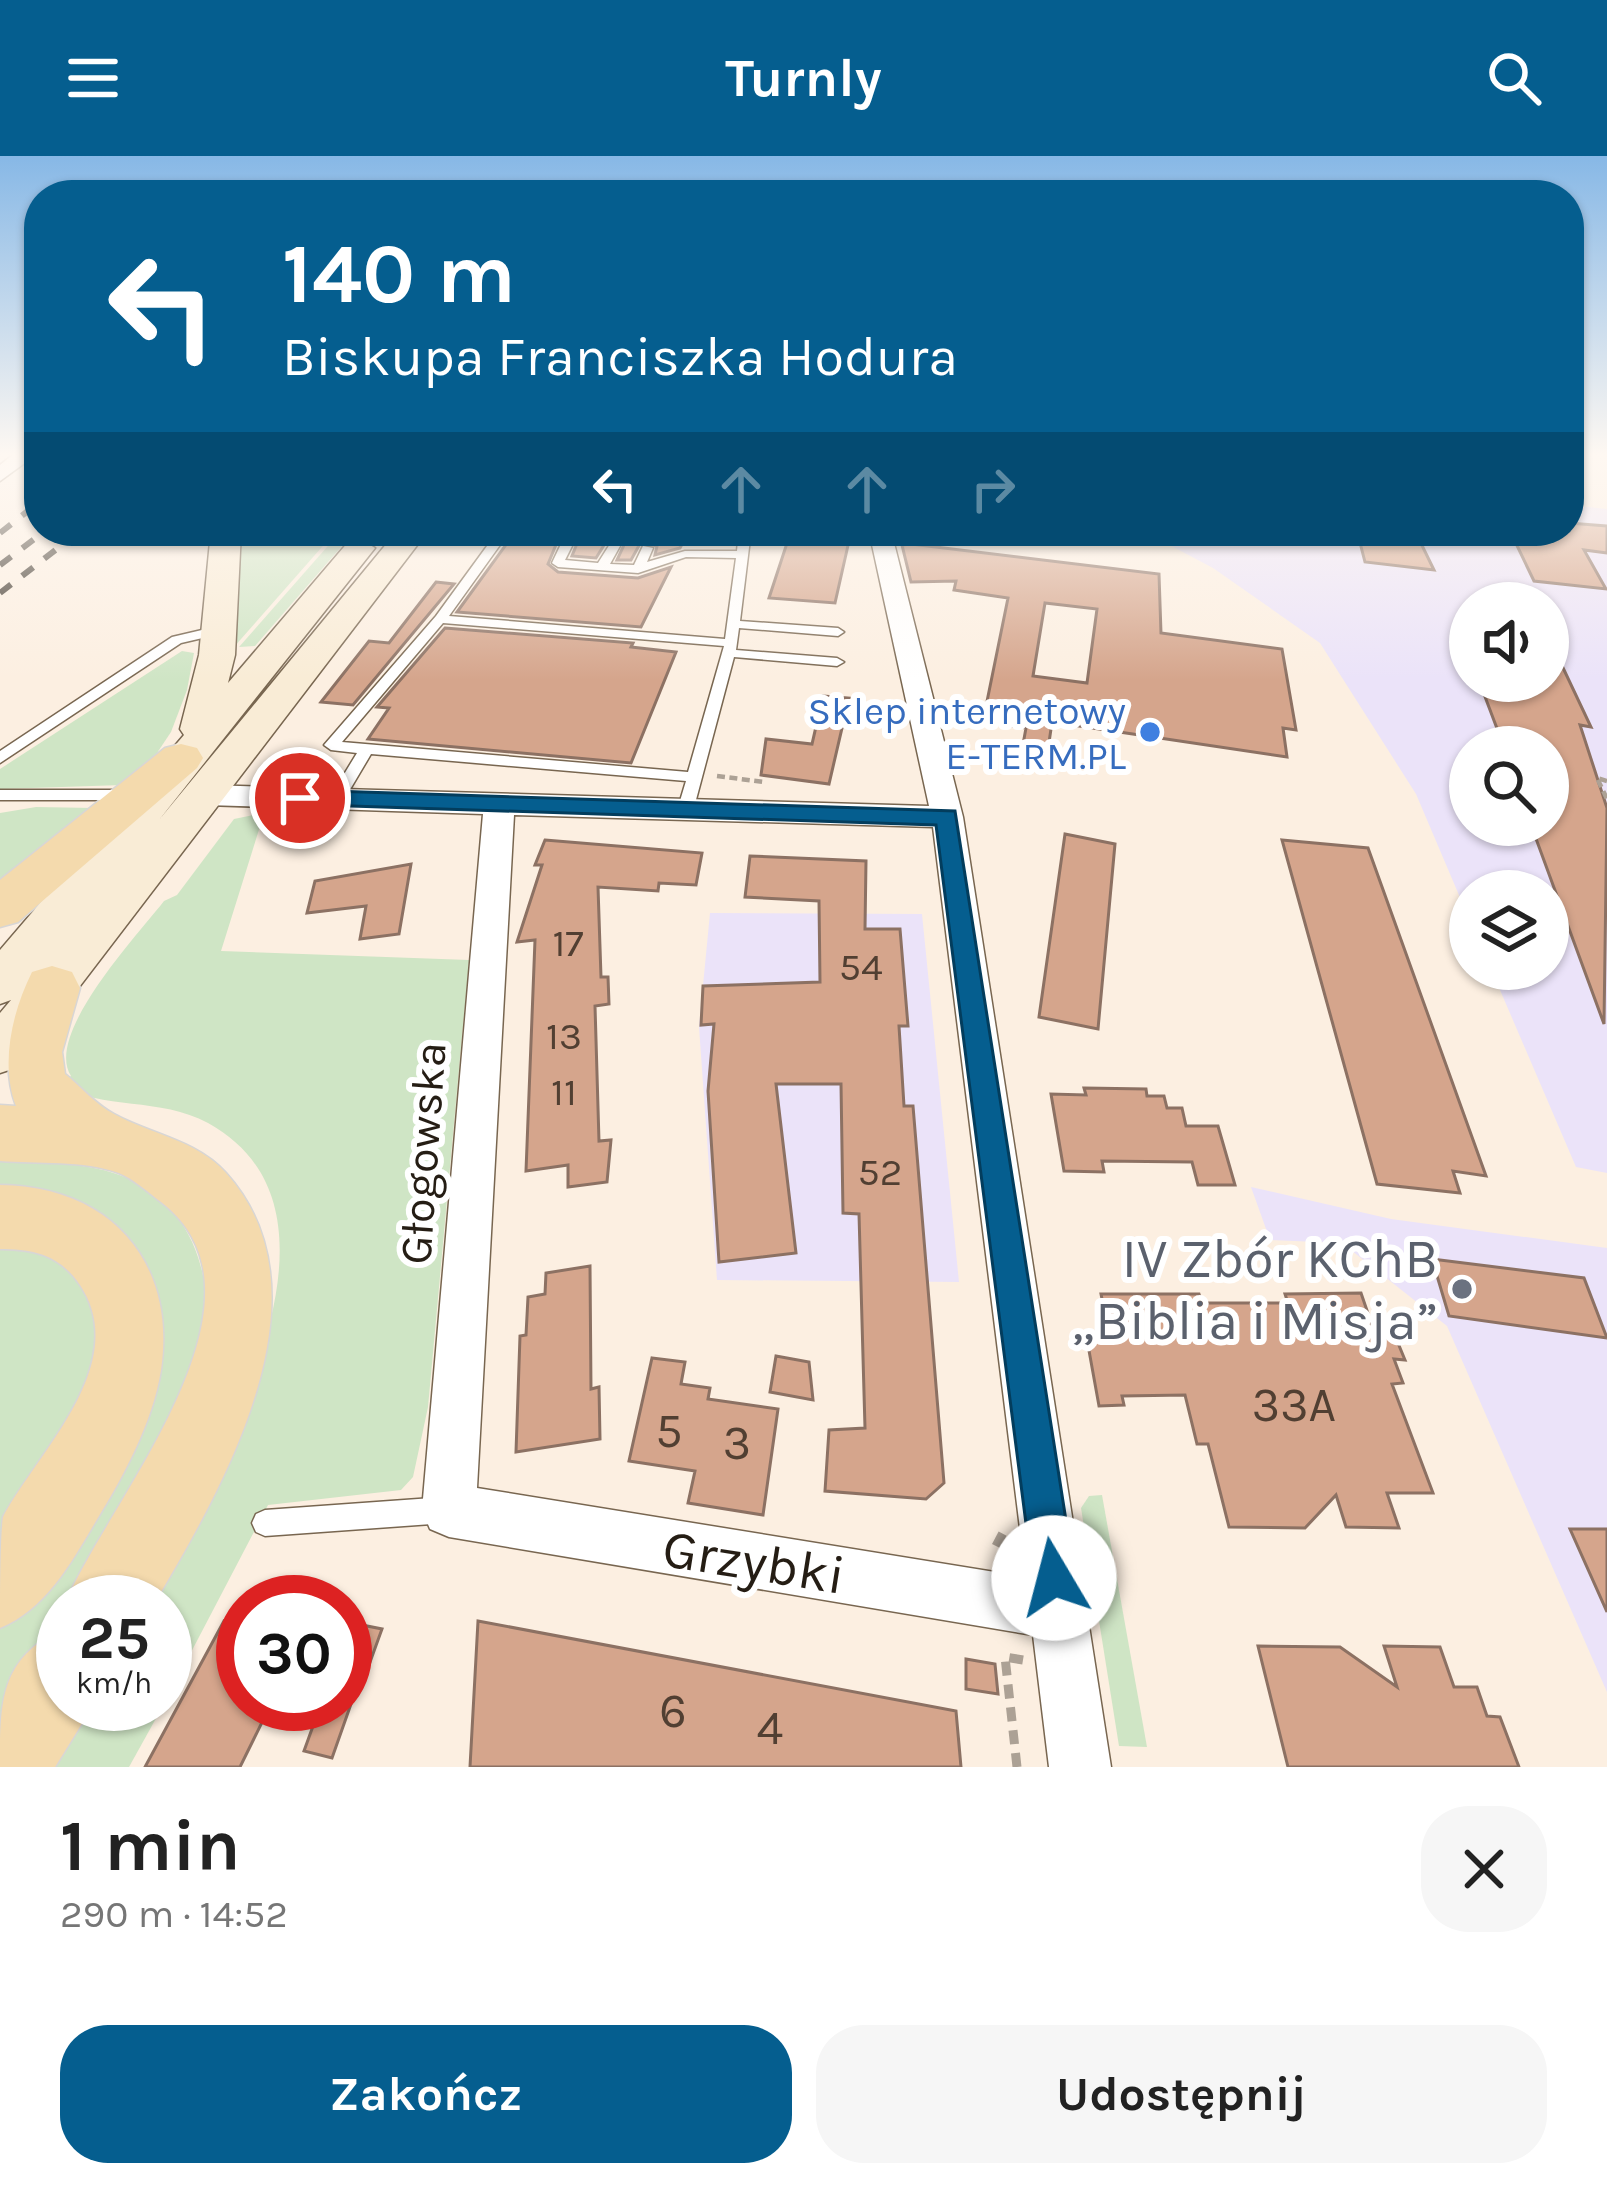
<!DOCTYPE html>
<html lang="pl">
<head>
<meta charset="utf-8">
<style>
  body { margin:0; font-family:Karla,sans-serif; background:#f6f6f6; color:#222; height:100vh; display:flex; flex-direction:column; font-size:45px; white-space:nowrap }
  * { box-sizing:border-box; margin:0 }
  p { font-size:39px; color:#767676 }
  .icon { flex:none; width:66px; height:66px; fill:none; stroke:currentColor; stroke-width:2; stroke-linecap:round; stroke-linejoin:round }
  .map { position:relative; height:1611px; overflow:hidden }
  .panel { display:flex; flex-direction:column; background:#fff; flex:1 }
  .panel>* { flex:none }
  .top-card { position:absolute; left:24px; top:24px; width:1560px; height:366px; border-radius:48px; box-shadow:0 3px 9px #0004; background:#055e8f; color:#fff; overflow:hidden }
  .buttons { position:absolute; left:1449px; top:426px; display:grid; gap:24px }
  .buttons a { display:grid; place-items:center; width:120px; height:120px; border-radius:50%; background:#fff; box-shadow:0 3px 9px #0004; font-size:60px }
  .speed { position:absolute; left:36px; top:1419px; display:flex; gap:24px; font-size:60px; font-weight:700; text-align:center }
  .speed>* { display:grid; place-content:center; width:156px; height:156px; border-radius:50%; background:#fff; box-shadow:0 3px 9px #0004; line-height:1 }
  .speed small { font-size:30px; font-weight:400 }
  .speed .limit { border:18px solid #d22; background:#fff; color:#111 }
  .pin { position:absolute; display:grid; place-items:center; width:102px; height:102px; color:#fff; margin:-51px; border:6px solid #fff; border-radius:50%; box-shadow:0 3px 12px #0007 }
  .me { position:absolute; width:132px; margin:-66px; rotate:352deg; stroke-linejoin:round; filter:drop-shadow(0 0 9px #0008) }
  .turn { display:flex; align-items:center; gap:42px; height:252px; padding:0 60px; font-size:54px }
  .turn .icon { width:156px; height:156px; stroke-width:2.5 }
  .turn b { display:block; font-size:84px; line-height:102px }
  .lanes { display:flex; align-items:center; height:114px; padding:0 60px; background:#0003; justify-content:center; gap:60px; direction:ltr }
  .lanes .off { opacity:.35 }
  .round { display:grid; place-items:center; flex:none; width:126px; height:126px; border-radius:48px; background:#f6f6f6 }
  .overview { display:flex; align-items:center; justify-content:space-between; height:204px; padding:0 60px }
  h1 { font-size:72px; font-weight:700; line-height:90px }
  .button { display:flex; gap:24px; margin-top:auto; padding:24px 60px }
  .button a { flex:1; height:138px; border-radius:48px; background:#055e8f; color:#fff; font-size:48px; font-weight:700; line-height:138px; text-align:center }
  .button a+a { background:#f6f6f6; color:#222 }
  header { display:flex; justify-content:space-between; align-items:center; height:156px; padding:0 60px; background:#055e8f; color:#fff; font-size:54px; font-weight:700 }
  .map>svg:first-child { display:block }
  .commercial { fill:#ebe3f9; fill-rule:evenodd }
  .green { fill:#cfe5c5 }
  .building { fill:#d5a58c; stroke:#8c7163; stroke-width:3; fill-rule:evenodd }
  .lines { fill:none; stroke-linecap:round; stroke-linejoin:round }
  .lane-casing { stroke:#786650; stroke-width:3 }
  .street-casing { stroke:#786650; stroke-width:3 }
  .secondary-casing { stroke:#786650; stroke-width:3 }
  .primary-casing { stroke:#d8d6d5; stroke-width:3 }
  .path-far1 { stroke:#aca195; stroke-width:4.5; stroke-dasharray:8 4.5; stroke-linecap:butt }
  .path { stroke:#aca195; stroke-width:9; stroke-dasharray:14 9; stroke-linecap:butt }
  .lane { fill:#fff; fill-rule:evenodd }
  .street { fill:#fff; fill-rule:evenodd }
  .secondary { fill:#f9ecd6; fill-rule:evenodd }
  .primary { fill:#f4daad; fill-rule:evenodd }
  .rail { stroke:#3c342a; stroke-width:6; stroke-dasharray:14 14; stroke-linecap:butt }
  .route { fill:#055e8f; stroke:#033d5d; stroke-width:3 }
  .shop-dot { fill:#3f7fe0; stroke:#fff; stroke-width:4.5 }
  .worship-dot { fill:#6b7280; stroke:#fff; stroke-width:4.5 }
  .labels { text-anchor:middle; stroke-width:12; stroke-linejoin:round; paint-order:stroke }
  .far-shop-label { font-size:39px; fill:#366cbe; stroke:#fff; text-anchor:end }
  .number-label { font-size:39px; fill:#513f32 }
  .street-label { font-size:45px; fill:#251d14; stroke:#fff }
  .near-number-label { font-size:48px; fill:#513f32 }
  .near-worship-label { font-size:54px; fill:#5b616d; stroke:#fff; text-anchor:end }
  .near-street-label { font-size:54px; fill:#251d14; stroke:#fff }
</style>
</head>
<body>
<header><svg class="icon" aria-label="menu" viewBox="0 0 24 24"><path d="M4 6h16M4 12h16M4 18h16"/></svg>Turnly<svg class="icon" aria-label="search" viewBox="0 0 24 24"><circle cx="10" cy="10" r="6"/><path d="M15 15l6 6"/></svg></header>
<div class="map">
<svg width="1607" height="1611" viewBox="0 0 1607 1611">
  <rect width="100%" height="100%" fill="#fcefe1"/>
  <g class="commercial">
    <path d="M1569,349L1607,353V1017L1576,1011L1491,813H1548V735H1470V765L1416,638L1320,487L1213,412L1143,375H1569ZM1470,447H1548V525H1470ZM1470,591H1548V669H1470Z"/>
    <polygon points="710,757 922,758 959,1126 717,1124 699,871"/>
    <polygon points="1251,1031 1391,1063 1607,1092 1607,1536 1447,1170 1342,1087 1270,1084"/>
  </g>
  <g class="green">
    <polygon points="238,375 336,375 234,491"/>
    <polygon points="341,375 355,375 255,490 239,491"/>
    <polygon points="182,495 194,497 187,534 171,576 153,603 123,629 0,633 0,613"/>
    <polygon points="36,651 94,652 0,733 0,657"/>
    <path d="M259,658L262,664L221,795L469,804L428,1251L413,1321L401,1334L268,1349L165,1546V1446H142C200,1332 378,1061 208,967C160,941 103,954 58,929L71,920C44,878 137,780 164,745L177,739L234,663Z"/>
    <path d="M0,1005C41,1007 88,1005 127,1022C202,1054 221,1144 197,1218C189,1243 171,1268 159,1291C132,1343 106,1394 79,1446H63V1471L0,1566V1471L148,1115C121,1048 62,1046 0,1039Z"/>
    <polygon points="0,1077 66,1094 109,1185 31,1365 0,1404"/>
    <polygon points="1102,1339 1147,1591 1119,1590 1081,1352 1089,1340"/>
    <polygon points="79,1548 164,1548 129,1611 39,1611"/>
  </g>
  <g class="building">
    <polygon points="1569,367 1607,370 1607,397 1584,394 1606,433 1534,425 1510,375 1569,375"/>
    <polygon points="516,375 689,375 680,392 655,399 657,390 641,386 631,404 617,404 624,389 616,383 606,386 596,402 572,400 578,385 570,379 558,384 548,408 558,416 638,422 671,411 641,471 457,456"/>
    <polygon points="1357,375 1415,375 1434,414 1365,406"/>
    <polygon points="789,381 849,385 835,447 769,442"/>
    <path d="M911,388L1159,418L1161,477L1282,493L1296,574L1283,572L1287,601L1052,566L1045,614L1019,610L1026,572L983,565L1008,442L954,434L956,425L911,426L902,389ZM1045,447L1097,453L1087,527L1033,520Z"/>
    <polygon points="436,426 454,428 353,549 321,546 369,485 389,487"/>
    <polygon points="445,472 633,487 631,491 676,496 631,607 368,583 389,552 377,551"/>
    <polygon points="1548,480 1591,571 1580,569 1607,652 1604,868 1531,669 1548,669 1548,591 1504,591 1484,538 1502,540 1496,525 1548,525"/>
    <polygon points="823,540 849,542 829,628 761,619 766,583 812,588"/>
    <polygon points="1065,678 1115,688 1098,873 1039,861"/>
    <polygon points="545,684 702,697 696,729 659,727 658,735 598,731 601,821 608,821 609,848 595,850 599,985 611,984 607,1026 568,1031 568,1009 526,1015 535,784 517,786 542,709 535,709"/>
    <polygon points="1282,684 1368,692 1486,1020 1453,1015 1460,1037 1377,1028"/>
    <polygon points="750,700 866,705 865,773 900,773 908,870 899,870 904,950 913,950 944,1327 926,1343 825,1335 829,1274 865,1272 859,1058 843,1057 841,928 776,928 796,1097 719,1106 708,935 714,868 701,869 703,830 820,826 819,745 745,741"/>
    <polygon points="411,708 399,778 360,783 366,750 307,757 315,725"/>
    <polygon points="1084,932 1146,933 1147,940 1164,940 1167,952 1182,952 1186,970 1218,970 1235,1029 1198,1029 1192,1006 1102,1005 1104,1016 1064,1015 1051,938 1086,939"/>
    <polygon points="1432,1103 1584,1122 1607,1182 1449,1160"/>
    <polygon points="590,1110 591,1233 599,1231 600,1283 516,1296 520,1180 526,1179 528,1141 545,1138 546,1117"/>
    <polygon points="1361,1137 1374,1175 1393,1175 1405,1204 1394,1203 1403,1227 1392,1228 1433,1337 1387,1337 1399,1372 1346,1371 1336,1339 1305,1372 1229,1371 1208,1288 1197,1288 1185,1239 1122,1240 1124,1249 1099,1250 1086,1178 1108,1173 1101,1138 1199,1138 1202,1147 1288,1147 1285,1138"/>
    <polygon points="776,1200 809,1206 813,1244 770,1236"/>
    <polygon points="652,1202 685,1206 681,1228 710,1232 708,1243 778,1253 763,1359 688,1347 695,1315 629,1305"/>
    <polygon points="1570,1373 1607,1373 1607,1456"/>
    <polygon points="224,1465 243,1473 243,1548 271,1548 240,1611 145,1611"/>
    <polygon points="478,1465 956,1555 961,1611 470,1611"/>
    <polygon points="352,1467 382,1473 369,1509 345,1512 345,1485"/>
    <polygon points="1258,1490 1340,1491 1397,1531 1384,1490 1440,1491 1454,1531 1477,1531 1487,1560 1500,1561 1519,1611 1288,1611"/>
    <polygon points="966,1503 995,1508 998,1538 966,1533"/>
    <polygon points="321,1548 351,1548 332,1602 304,1595"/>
  </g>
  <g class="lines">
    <defs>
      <g id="lane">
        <path d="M498,375H510L449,460L725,483L736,402L686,401L638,417L558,411L552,407L562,386L568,383L574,386L565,404L598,407L610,388L614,387L620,390L610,408L634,409L643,390L653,392L647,406L685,395H737L739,375H751L740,465L838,472L844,476L838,480L739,472L736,494L837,502L844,506L837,510L734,501L693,655L685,660L677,655L686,625L371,598L342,647H332L329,643L357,597L331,594L324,589L436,460ZM443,467L724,490L688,616L342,586Z"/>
        <polygon points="219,470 225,474 224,477 181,487 0,607 0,595 172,481"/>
        <polygon points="0,634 127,634 135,639 127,644 0,644"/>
        <polygon points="446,1341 455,1345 459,1354 455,1363 446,1367 265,1380 256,1376 252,1367 256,1358 265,1354"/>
      </g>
      <g id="street">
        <polygon points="14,298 37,298 0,325 0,309"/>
        <path d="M869,375H891L963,661L1111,1611H1049L1033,1479L449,1381L430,1373L422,1354L483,658L206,649L191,639L206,629L929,650ZM514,659L933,671L1026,1421L477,1332Z"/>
      </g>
      <polygon id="secondary" points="211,375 241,375 235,499 228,527 349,385 360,383 375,392 159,664 397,375 428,375 18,911 0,917 0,857 11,844 0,848 0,794 184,579 180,573 199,499"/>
      <g id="primary">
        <polygon points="181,588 197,592 203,602 197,612 18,766 0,771 0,724 165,592"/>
        <path d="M52,810L72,816L80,832L62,896L65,918C80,930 96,949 114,958C150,978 197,984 226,1017C335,1138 223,1331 155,1446H66C107,1346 291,1138 157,1043C146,1034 133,1023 119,1017C83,1004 38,1008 0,1005V949L16,950C0,908 12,856 32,816Z"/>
        <path d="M0,1029C109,1030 177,1105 161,1214C153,1266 123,1321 96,1365C71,1407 46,1453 0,1472C0,1447 0,1380 3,1361C36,1298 133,1208 80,1129C60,1099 34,1093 0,1093Z"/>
        <path d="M63,1473V1548H94L55,1611H0C0,1545 0,1502 63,1473Z"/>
      </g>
    </defs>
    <use href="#lane" class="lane-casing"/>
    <use href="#street" class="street-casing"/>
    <use href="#secondary" class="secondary-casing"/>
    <use href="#primary" class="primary-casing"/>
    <g class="path-far1">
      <polyline points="717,620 764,626"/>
      <polyline points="1607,625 1597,622 1607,643"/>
    </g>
    <g class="path">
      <polyline points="996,1390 1004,1375"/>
      <polyline points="1017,1611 1005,1501 1023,1504"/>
    </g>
    <use href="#lane" class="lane"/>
    <use href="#street" class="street"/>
    <use href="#secondary" class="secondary"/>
    <use href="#primary" class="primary"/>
    <g class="rail">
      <polyline points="0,377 39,346"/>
      <polyline points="0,409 45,375"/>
      <polyline points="0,437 80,375"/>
    </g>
  </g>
  <linearGradient id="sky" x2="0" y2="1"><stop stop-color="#87b8e6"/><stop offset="0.57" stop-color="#fef8f2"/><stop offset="1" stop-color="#fef8f2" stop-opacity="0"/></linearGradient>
  <rect width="1607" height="524" fill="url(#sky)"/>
  <polygon class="route" points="300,634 955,655 1075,1422 1069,1437 1054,1443 1039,1437 1033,1422 936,669 291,648 288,642"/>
  <circle class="shop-dot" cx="1150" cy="576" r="12"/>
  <circle class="worship-dot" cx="1462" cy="1133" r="12"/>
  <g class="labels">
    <g class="far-shop-label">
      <text x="1126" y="568">Sklep internetowy<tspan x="1126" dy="45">E-TERM.PL</tspan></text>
    </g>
    <g class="number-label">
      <text x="568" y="800">17</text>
      <text x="861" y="824">54</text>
      <text x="564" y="893">13</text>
      <text x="564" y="949">11</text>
      <text x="880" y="1029">52</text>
    </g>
    <g class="street-label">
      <text transform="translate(422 997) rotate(-86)" y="16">Głogowska</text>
    </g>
    <g class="near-number-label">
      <text x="1294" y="1265">33A</text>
      <text x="669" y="1291">5</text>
      <text x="737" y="1303">3</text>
      <text x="673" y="1571">6</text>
      <text x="770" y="1588">4</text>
    </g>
    <g class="near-worship-label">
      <text x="1438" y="1121">IV Zbór KChB<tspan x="1438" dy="62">„Biblia i Misja”</tspan></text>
    </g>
    <g class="near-street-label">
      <text transform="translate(754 1405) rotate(9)" y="19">Grzybki</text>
    </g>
  </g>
</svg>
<div class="buttons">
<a><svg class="icon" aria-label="sound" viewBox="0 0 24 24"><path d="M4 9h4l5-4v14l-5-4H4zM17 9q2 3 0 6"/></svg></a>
<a><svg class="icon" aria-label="search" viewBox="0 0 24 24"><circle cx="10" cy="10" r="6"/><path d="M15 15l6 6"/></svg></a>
<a><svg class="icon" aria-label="layers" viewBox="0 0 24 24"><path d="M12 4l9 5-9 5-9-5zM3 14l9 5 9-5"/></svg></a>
</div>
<div class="speed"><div>25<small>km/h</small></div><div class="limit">30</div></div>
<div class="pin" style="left:300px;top:642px;background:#d93025"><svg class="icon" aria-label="arrive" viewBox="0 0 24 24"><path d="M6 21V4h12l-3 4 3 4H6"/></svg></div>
<svg class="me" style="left:1054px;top:1422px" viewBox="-20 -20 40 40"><circle r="19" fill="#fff"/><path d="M0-13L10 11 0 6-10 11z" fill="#055e8f"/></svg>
<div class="top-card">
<div class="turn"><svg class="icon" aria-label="left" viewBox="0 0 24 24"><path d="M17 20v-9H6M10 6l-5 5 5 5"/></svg><div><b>140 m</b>Biskupa Franciszka Hodura</div></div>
<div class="lanes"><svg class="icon" aria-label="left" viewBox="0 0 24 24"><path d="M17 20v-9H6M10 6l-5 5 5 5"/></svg><svg class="icon off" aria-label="ahead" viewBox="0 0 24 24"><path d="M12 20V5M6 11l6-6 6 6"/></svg><svg class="icon off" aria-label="ahead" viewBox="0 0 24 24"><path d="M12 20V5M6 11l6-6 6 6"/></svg><svg class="icon off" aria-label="right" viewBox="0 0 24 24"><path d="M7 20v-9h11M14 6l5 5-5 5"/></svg></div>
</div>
</div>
<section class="panel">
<div class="overview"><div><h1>1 min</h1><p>290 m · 14:52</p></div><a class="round"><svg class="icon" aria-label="close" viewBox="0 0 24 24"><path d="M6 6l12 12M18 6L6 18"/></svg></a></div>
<div class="button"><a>Zakończ</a><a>Udostępnij</a></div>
</section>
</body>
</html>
